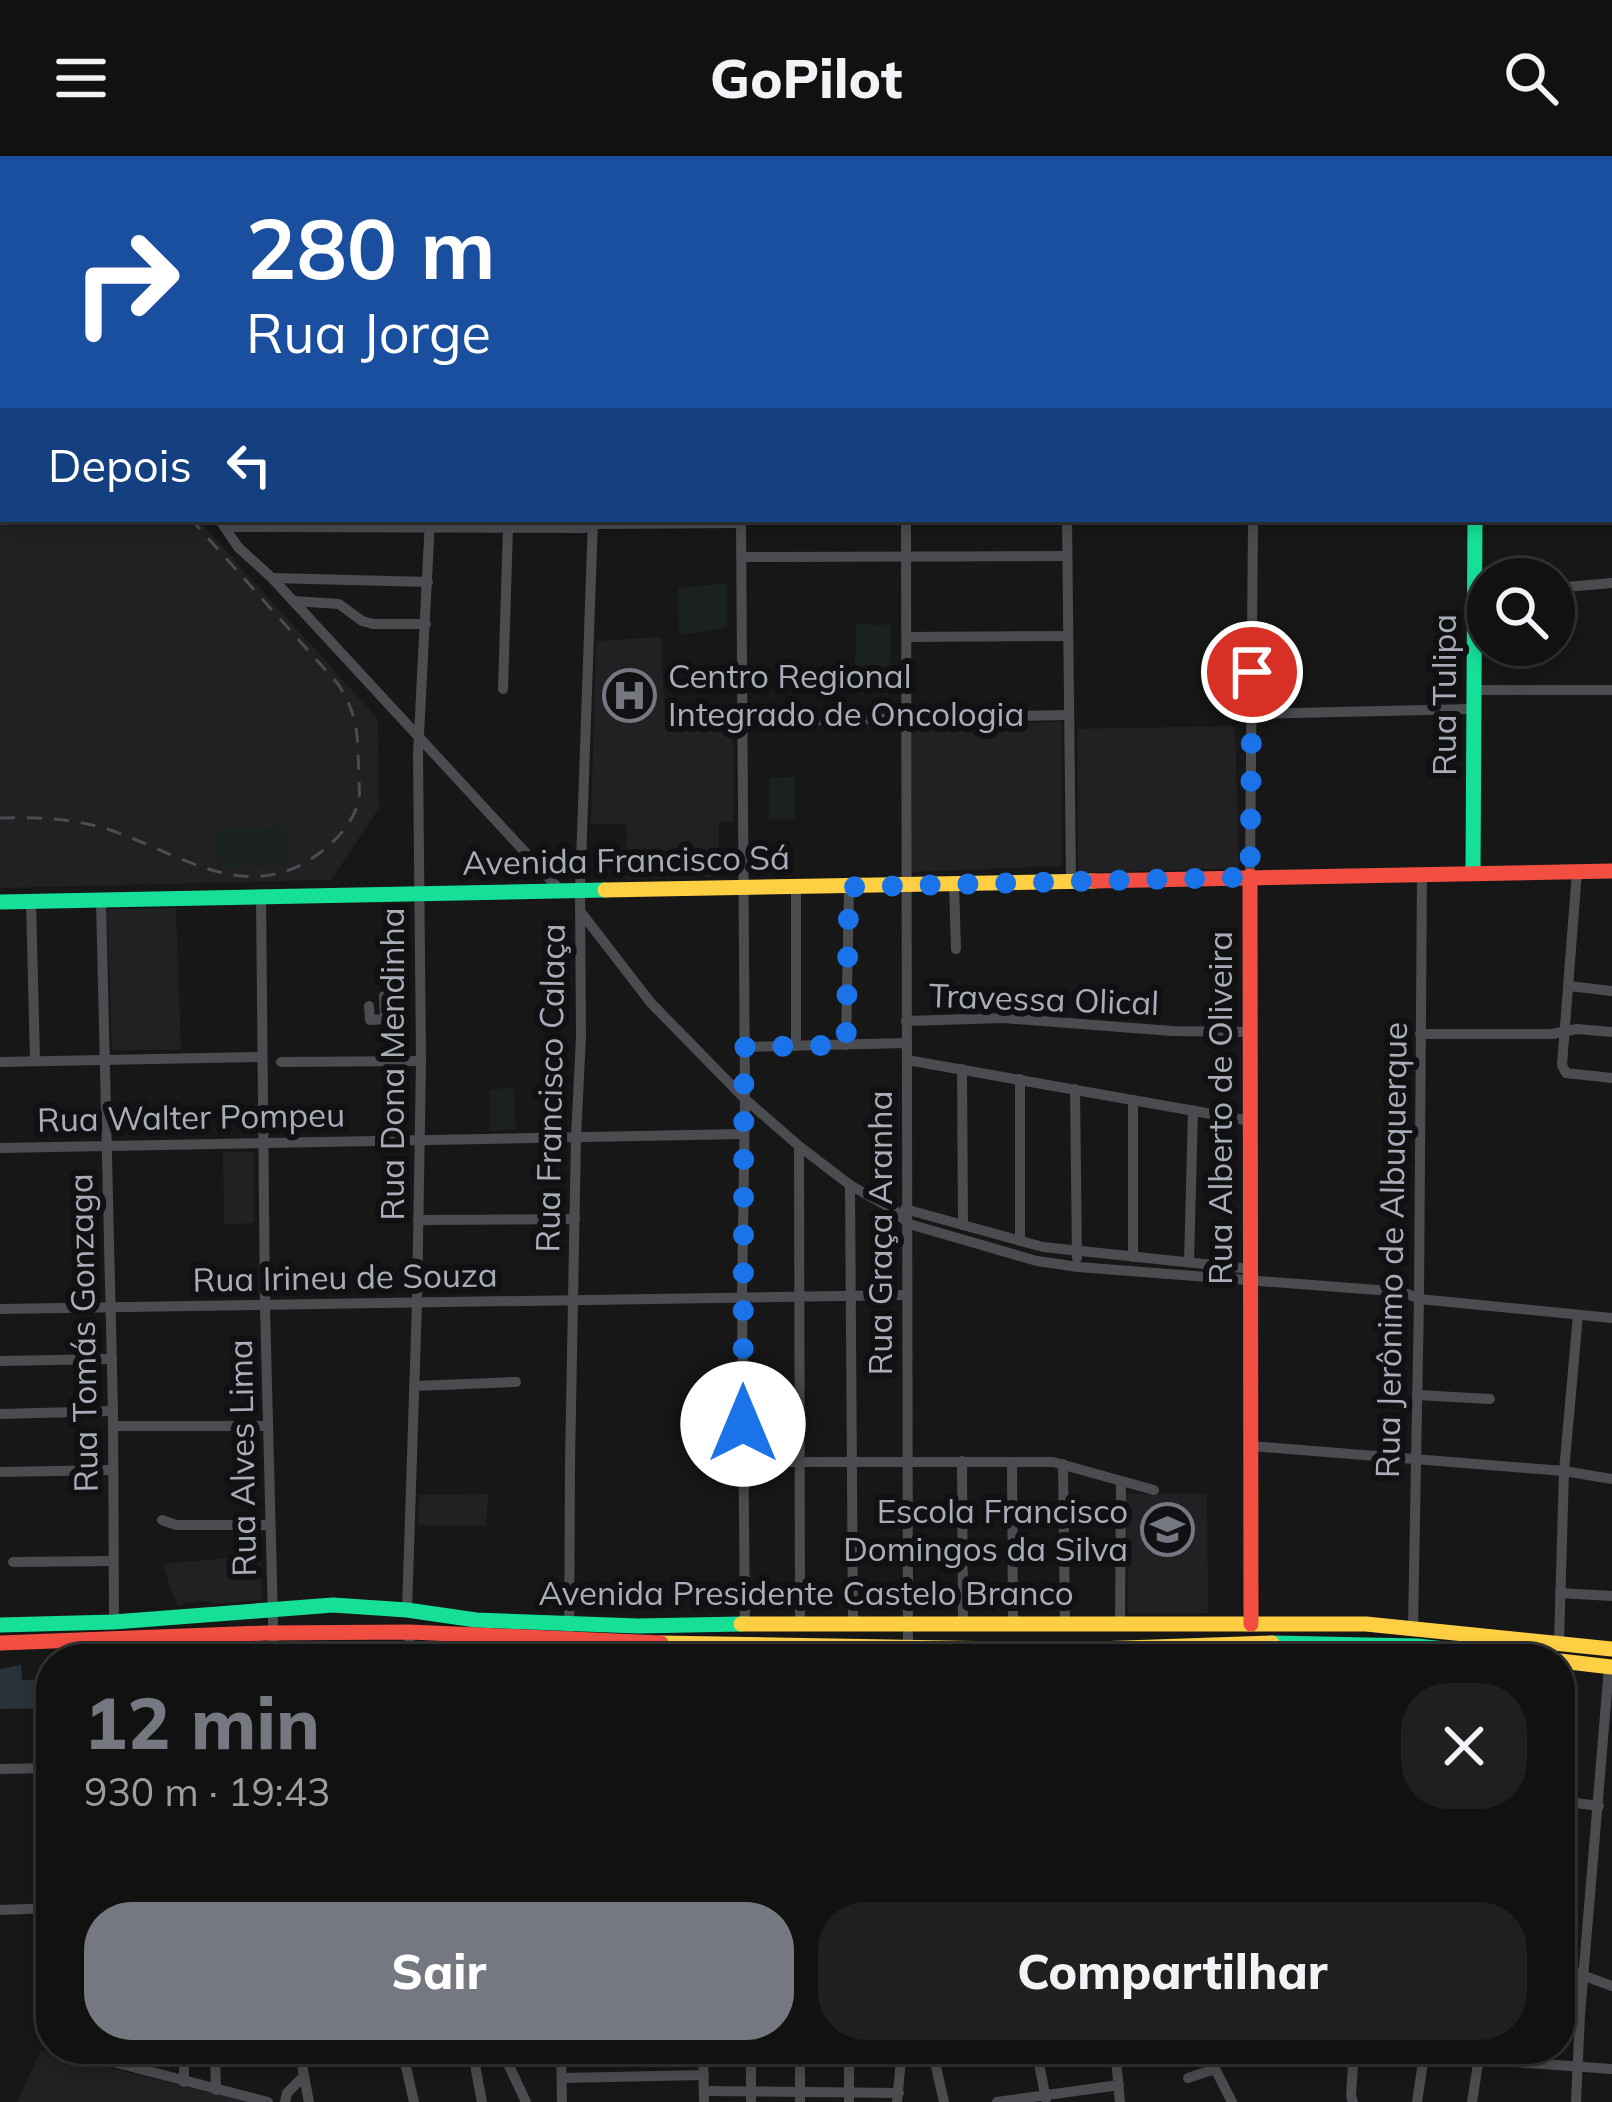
<!DOCTYPE html>
<html lang="pt">
<head>
<meta charset="utf-8">
<style>
  body { margin:0; font-family:Mulish,sans-serif; background:#1e1f1f; color:#f1f3f6; height:100vh; display:flex; flex-direction:column; font-size:45px; white-space:nowrap }
  * { box-sizing:border-box; margin:0 }
  p { font-size:39px; color:#9c9d9f }
  .icon { flex:none; width:66px; height:66px; fill:none; stroke:currentColor; stroke-width:2; stroke-linecap:round; stroke-linejoin:round }
  .map { position:relative; flex:1; overflow:hidden }
  .details { position:absolute; left:36px; top:1488px; width:1539px; height:420px; display:flex; flex-direction:column; background:#111; border-radius:48px; box-shadow:0 6px 18px #0003,0 0 0 3px #303131 }
  .details>* { flex:none }
  .banner { position:absolute; left:0px; top:0px; width:1614px; height:366px; box-shadow:0 6px 18px #0003,0 0 0 3px #303131; background:#1a4fa0; color:#fff; overflow:hidden }
  .fabs { position:absolute; left:1467px; top:402px; display:grid; gap:24px }
  .fabs a { display:grid; place-items:center; width:108px; height:108px; border-radius:50%; background:#111; box-shadow:0 6px 18px #0003,0 0 0 3px #303131; font-size:60px }
  .pin { position:absolute; display:grid; place-items:center; width:102px; height:102px; color:#fff; margin:-51px; border:6px solid #fff; border-radius:50%; box-shadow:0 3px 12px #0007 }
  .me { position:absolute; width:132px; margin:-66px; rotate:0deg; stroke-linejoin:round; filter:drop-shadow(0 0 9px #0008) }
  .turn { display:flex; align-items:center; gap:42px; height:252px; padding:0 48px; font-size:54px }
  .turn .icon { width:156px; height:156px; stroke-width:2.5 }
  .turn b { display:block; font-size:84px; line-height:102px }
  .then { display:flex; align-items:center; height:114px; padding:0 48px; background:#0003; gap:24px; font-size:45px }
  .round { display:grid; place-items:center; flex:none; width:126px; height:126px; border-radius:48px; background:#1e1f1f }
  .headline { display:flex; align-items:center; justify-content:space-between; height:204px; padding:0 48px }
  h1 { font-size:72px; font-weight:800; line-height:90px; color:#757880 }
  .action { display:flex; gap:24px; margin-top:auto; padding:24px 48px }
  .action a { flex:1; height:138px; border-radius:48px; background:#757880; color:#fff; font-size:48px; font-weight:800; line-height:138px; text-align:center }
  .action a+a { background:#1e1f1f; color:#f1f3f6 }
  header { display:flex; justify-content:space-between; align-items:center; height:156px; padding:0 48px; background:#111; font-size:54px; font-weight:800 }
  .map>svg:first-child { display:block }
  .built { fill:#212124 }
  .green { fill:#1b211c }
  .water { fill:#2a3239 }
  .lines { fill:none; stroke-linecap:round; stroke-linejoin:round }
  .stream { stroke:#2a3239; stroke-width:3 }
  .street { stroke:#4b4c50; stroke-width:10 }
  .fast { stroke:#16e098; stroke-width:15 }
  .slow { stroke:#ffcf43; stroke-width:15 }
  .jam { stroke:#f24e42; stroke-width:15 }
  .rail { stroke:#4b4c4f; stroke-width:3; stroke-dasharray:15 12; stroke-linecap:butt }
  .route { stroke:#1a73e8; stroke-width:21; stroke-dasharray:0 37.8 }
  .labels { text-anchor:middle; stroke-width:12; stroke-linejoin:round; paint-order:stroke }
  .poi-label { font-size:33px; fill:#a8adb8; stroke:#111113; text-anchor:start }
  .street-label { font-size:33px; fill:#a8adb8; stroke:#111113 }
</style>
</head>
<body>
<header><svg class="icon" aria-label="menu" viewBox="0 0 24 24"><path d="M4 6h16M4 12h16M4 18h16"/></svg>GoPilot<svg class="icon" aria-label="search" viewBox="0 0 24 24"><circle cx="10" cy="10" r="6"/><path d="M15 15l6 6"/></svg></header>
<div class="map">
<svg width="1612" height="1946" viewBox="0 0 1612 1946">
  <rect width="100%" height="100%" fill="#171717"/>
  <g class="built">
    <polygon points="0,334 3,334 3,363 197,363 378,563 379,652 331,724 0,732"/>
    <polygon points="661,481 664,546 677,547 677,564 733,564 733,665 719,666 719,721 626,723 627,668 591,668 596,485"/>
    <polygon points="1062,566 1062,710 912,716 912,570"/>
    <polygon points="1235,570 1239,712 1078,717 1077,573"/>
    <polygon points="176,752 181,894 112,894 107,756 109,753"/>
    <polygon points="223,996 254,996 254,1067 224,1068"/>
    <polygon points="488,1338 486,1370 418,1369 419,1339"/>
    <polygon points="1126,1338 1207,1338 1208,1457 1128,1458"/>
    <polygon points="261,1399 262,1444 213,1448 208,1445 187,1446 178,1451 162,1408"/>
    <polygon points="41,1894 183,1930 255,1946 17,1946"/>
  </g>
  <g class="green">
    <polygon points="727,427 727,472 679,479 678,432"/>
    <polygon points="856,468 891,469 889,539 854,538"/>
    <polygon points="795,621 795,663 769,664 769,622"/>
    <polygon points="286,671 287,710 217,712 216,673"/>
    <polygon points="514,932 516,974 490,975 490,933"/>
  </g>
  <polygon class="water" points="21,1509 22,1524 50,1523 51,1552 0,1553 0,1513"/>
  <g class="lines">
    <polyline class="stream" points="1611,200 1612,199"/>
    <g class="street">
      <polyline points="119,0 152,3"/>
      <polyline points="1206,0 1209,3"/>
      <polyline points="1257,0 1257,3"/>
      <polyline points="1314,0 1314,3"/>
      <polyline points="1550,1 1550,3"/>
      <polyline points="1586,1 1586,3"/>
      <polyline points="1609,1 1609,3"/>
      <polyline points="263,3 263,0"/>
      <polyline points="351,3 351,0"/>
      <polyline points="433,3 433,0"/>
      <polyline points="596,3 596,0"/>
      <polyline points="751,3 751,0"/>
      <polyline points="906,3 906,0"/>
      <polyline points="1072,3 1072,0"/>
      <polyline points="1391,3 1391,0"/>
      <polyline points="0,66 3,66"/>
      <polyline points="1611,100 1612,100"/>
      <polyline points="0,118 3,121"/>
      <polyline points="0,216 3,216"/>
      <polyline points="1611,260 1612,260"/>
      <polyline points="0,280 3,280"/>
      <polyline points="0,330 3,330"/>
      <polyline points="1611,333 1612,333"/>
      <polyline points="219,363 238,391 272,422 561,735"/>
      <polyline points="741,363 745,943 742,1142 745,1470"/>
      <polyline points="906,363 908,1503"/>
      <polyline points="1067,363 1071,725"/>
      <polyline points="226,371 584,372 599,368 741,367"/>
      <polyline points="742,401 1067,400"/>
      <polyline points="272,422 428,426"/>
      <polyline points="1554,432 1612,427"/>
      <polyline points="293,445 339,448 362,465 373,468 426,468"/>
      <polyline points="907,481 1066,480"/>
      <polyline points="503,533 508,371"/>
      <polyline points="1474,534 1612,534"/>
      <polyline points="1252,558 1473,553"/>
      <polyline points="743,566 1068,559"/>
      <polyline points="1577,715 1562,909 1566,917 1612,922"/>
      <polyline points="1250,720 1253,363"/>
      <polyline points="954,728 956,793"/>
      <polyline points="261,741 265,1150 274,1503"/>
      <polyline points="101,744 113,1255 114,1466"/>
      <polyline points="31,746 35,905"/>
      <polyline points="580,755 651,847 745,943 799,990 850,1029 894,1054 909,1068 1037,1105 1078,1111 1403,1136 1419,1143 1612,1162"/>
      <polyline points="1569,830 1612,835"/>
      <polyline points="369,850 370,864 385,863 384,840"/>
      <polyline points="906,865 1003,862 1172,875 1251,876"/>
      <polyline points="1420,878 1552,878 1577,873 1612,876"/>
      <polyline points="846,889 849,731"/>
      <polyline points="796,890 796,732"/>
      <polyline points="744,891 907,887"/>
      <polyline points="907,904 1251,965"/>
      <polyline points="0,906 262,901"/>
      <polyline points="281,906 421,905"/>
      <polyline points="962,913 963,1069"/>
      <polyline points="1020,923 1020,1085"/>
      <polyline points="1075,933 1077,1102"/>
      <polyline points="799,991 800,1467"/>
      <polyline points="0,992 743,978"/>
      <polyline points="850,1029 853,1468"/>
      <polyline points="905,1053 1043,1091 1251,1113"/>
      <polyline points="418,1064 575,1063"/>
      <polyline points="1133,1101 1133,944"/>
      <polyline points="1189,1106 1193,954"/>
      <polyline points="0,1153 906,1139"/>
      <polyline points="0,1205 112,1203"/>
      <polyline points="414,1230 516,1226"/>
      <polyline points="1417,1239 1490,1243"/>
      <polyline points="0,1258 113,1255"/>
      <polyline points="113,1270 268,1270"/>
      <polyline points="1251,1290 1564,1315 1612,1323"/>
      <polyline points="962,1305 963,1469"/>
      <polyline points="743,1306 1053,1306 1154,1334"/>
      <polyline points="1012,1307 1013,1469"/>
      <polyline points="1063,1308 1065,1469"/>
      <polyline points="0,1316 113,1314"/>
      <polyline points="162,1364 176,1369 270,1369"/>
      <polyline points="13,1406 113,1405"/>
      <polyline points="1560,1437 1612,1440"/>
      <polyline points="407,1454 417,1147 421,905 418,598 430,363"/>
      <polyline points="1120,1469 1121,1326"/>
      <polyline points="1413,1472 1419,1143 1422,717"/>
      <polyline points="177,1481 184,1503"/>
      <polyline points="114,1483 115,1503"/>
      <polyline points="1559,1486 1564,1315 1578,1159"/>
      <polyline points="409,1503 410,1476"/>
      <polyline points="569,1503 570,1307 576,981 581,881 580,735 593,363"/>
      <polyline points="0,1613 51,1612"/>
      <polyline points="1560,1645 1599,1650"/>
      <polyline points="0,1754 51,1752"/>
      <polyline points="1560,1815 1574,1816 1612,1830"/>
      <polyline points="1560,1866 1580,1858"/>
      <polyline points="63,1893 268,1946"/>
      <polyline points="215,1893 216,1934"/>
      <polyline points="299,1893 309,1946"/>
      <polyline points="402,1893 414,1946"/>
      <polyline points="472,1893 482,1946"/>
      <polyline points="501,1893 526,1946"/>
      <polyline points="561,1893 562,1946"/>
      <polyline points="703,1893 704,1946"/>
      <polyline points="751,1893 751,1946"/>
      <polyline points="932,1893 944,1946"/>
      <polyline points="1036,1893 1046,1943"/>
      <polyline points="1115,1893 1120,1946"/>
      <polyline points="1205,1893 1232,1946"/>
      <polyline points="1496,1896 1504,1903 1514,1906 1612,1913"/>
      <polyline points="562,1922 704,1919"/>
      <polyline points="1188,1922 1215,1913"/>
      <polyline points="184,1926 184,1893"/>
      <polyline points="704,1935 899,1937"/>
      <polyline points="285,1946 287,1937 304,1920"/>
      <polyline points="800,1946 800,1893"/>
      <polyline points="849,1946 849,1893"/>
      <polyline points="897,1946 902,1893"/>
      <polyline points="997,1946 1119,1929"/>
      <polyline points="1353,1946 1351,1940 1354,1893"/>
      <polyline points="1417,1946 1425,1893"/>
      <polyline points="1472,1946 1480,1895"/>
      <polyline points="1576,1946 1580,1858 1609,1511"/>
    </g>
    <g class="fast">
      <polyline points="1476,0 1476,3"/>
      <polyline points="1473,716 1475,363"/>
      <polyline points="0,746 605,734"/>
      <polyline points="0,1469 114,1466 333,1449 407,1454 476,1464 638,1470 741,1468"/>
      <polyline points="1272,1487 1417,1490 1536,1503"/>
    </g>
    <g class="slow">
      <polyline points="605,734 1094,725"/>
      <polyline points="741,1468 1366,1468 1612,1493"/>
      <polyline points="661,1487 1066,1494 1272,1487"/>
      <polyline points="1560,1505 1612,1511"/>
    </g>
    <g class="jam">
      <polyline points="1250,720 1251,1468"/>
      <polyline points="1094,725 1612,715"/>
      <polyline points="0,1487 265,1477 410,1476 661,1487"/>
    </g>
    <g class="rail">
      <polyline points="0,145 3,149"/>
      <path d="M0,662C34,661 67,662 100,671C169,690 236,748 308,705C329,692 348,674 357,651C361,642 359,635 359,624C357,585 361,563 338,528L191,363"/>
    </g>
  </g>
  <g class="lines">
    <polyline class="route" points="743,1268 744,891 846,889 849,731 1250,721 1252,516"/>
  </g>
  <defs>
    <symbol id="hospital-ring" viewBox="-11 -11 22 22"><circle r="9.5" fill="#111113" stroke="#757880" stroke-width="1.5"/><path d="M-5-5h3v3.5h4V-5h3V5h-3V1.5h-4V5h-3Z" fill="#757880"/></symbol>
    <symbol id="school-ring" viewBox="-11 -11 22 22"><circle r="9.5" fill="#111113" stroke="#757880" stroke-width="1.5"/><path d="M0-5L7-2L0 1L-7-2ZM-4 1L0 2.5L4 1V4Q0 6-4 4Z" fill="#757880"/></symbol>
  </defs>
  <g fill-rule="evenodd">
    <use href="#hospital-ring" x="600" y="510" width="59" height="59"/>
    <use href="#school-ring" x="1138" y="1344" width="59" height="59"/>
  </g>
  <g class="labels">
    <g class="poi-label">
      <text x="668" y="532">Centro Regional<tspan x="668" dy="38">Integrado de Oncologia</tspan></text>
      <text x="1128" y="1367" text-anchor="end">Escola Francisco<tspan x="1128" dy="38">Domingos da Silva</tspan></text>
    </g>
    <g class="street-label">
      <text transform="translate(1444 539) rotate(-90)" y="12">Rua Tulipa</text>
      <text transform="translate(626 704) rotate(-1)" y="12">Avenida Francisco Sá</text>
      <text transform="translate(1044 843) rotate(2)" y="12">Travessa Olical</text>
      <text transform="translate(392 908) rotate(-90)" y="12">Rua Dona Mendinha</text>
      <text transform="translate(550 932) rotate(-89)" y="12">Rua Francisco Calaça</text>
      <text transform="translate(1220 952) rotate(-90)" y="12">Rua Alberto de Oliveira</text>
      <text transform="translate(191 961) rotate(-1)" y="12">Rua Walter Pompeu</text>
      <text transform="translate(880 1077) rotate(-90)" y="12">Rua Graça Aranha</text>
      <text transform="translate(1391 1094) rotate(-89)" y="12">Rua Jerônimo de Albuquerque</text>
      <text transform="translate(345 1121) rotate(-1)" y="12">Rua Irineu de Souza</text>
      <text transform="translate(83 1177) rotate(-91)" y="12">Rua Tomás Gonzaga</text>
      <text transform="translate(242 1302) rotate(-91)" y="12">Rua Alves Lima</text>
      <text x="806" y="1449">Avenida Presidente Castelo Branco</text>
    </g>
  </g>
</svg>
<div class="fabs">
<a><svg class="icon" aria-label="search" viewBox="0 0 24 24"><circle cx="10" cy="10" r="6"/><path d="M15 15l6 6"/></svg></a>
</div>
<div class="pin" style="left:1252px;top:516px;background:#d93025"><svg class="icon" aria-label="arrive" viewBox="0 0 24 24"><path d="M6 21V4h12l-3 4 3 4H6"/></svg></div>
<svg class="me" style="left:743px;top:1268px" viewBox="-20 -20 40 40"><circle r="19" fill="#fff"/><path d="M0-13L10 11 0 6-10 11z" fill="#1a73e8"/></svg>
<div class="banner">
<div class="turn"><svg class="icon" aria-label="right" viewBox="0 0 24 24"><path d="M7 20v-9h11M14 6l5 5-5 5"/></svg><div><b>280 m</b>Rua Jorge</div></div>
<div class="then">Depois<svg class="icon" aria-label="left" viewBox="0 0 24 24"><path d="M17 20v-9H6M10 6l-5 5 5 5"/></svg></div>
</div>
<section class="details">
<div class="headline"><div><h1>12 min</h1><p>930 m · 19:43</p></div><a class="round"><svg class="icon" aria-label="close" viewBox="0 0 24 24"><path d="M6 6l12 12M18 6L6 18"/></svg></a></div>
<div class="action"><a>Sair</a><a>Compartilhar</a></div>
</section>
</div>
</body>
</html>
